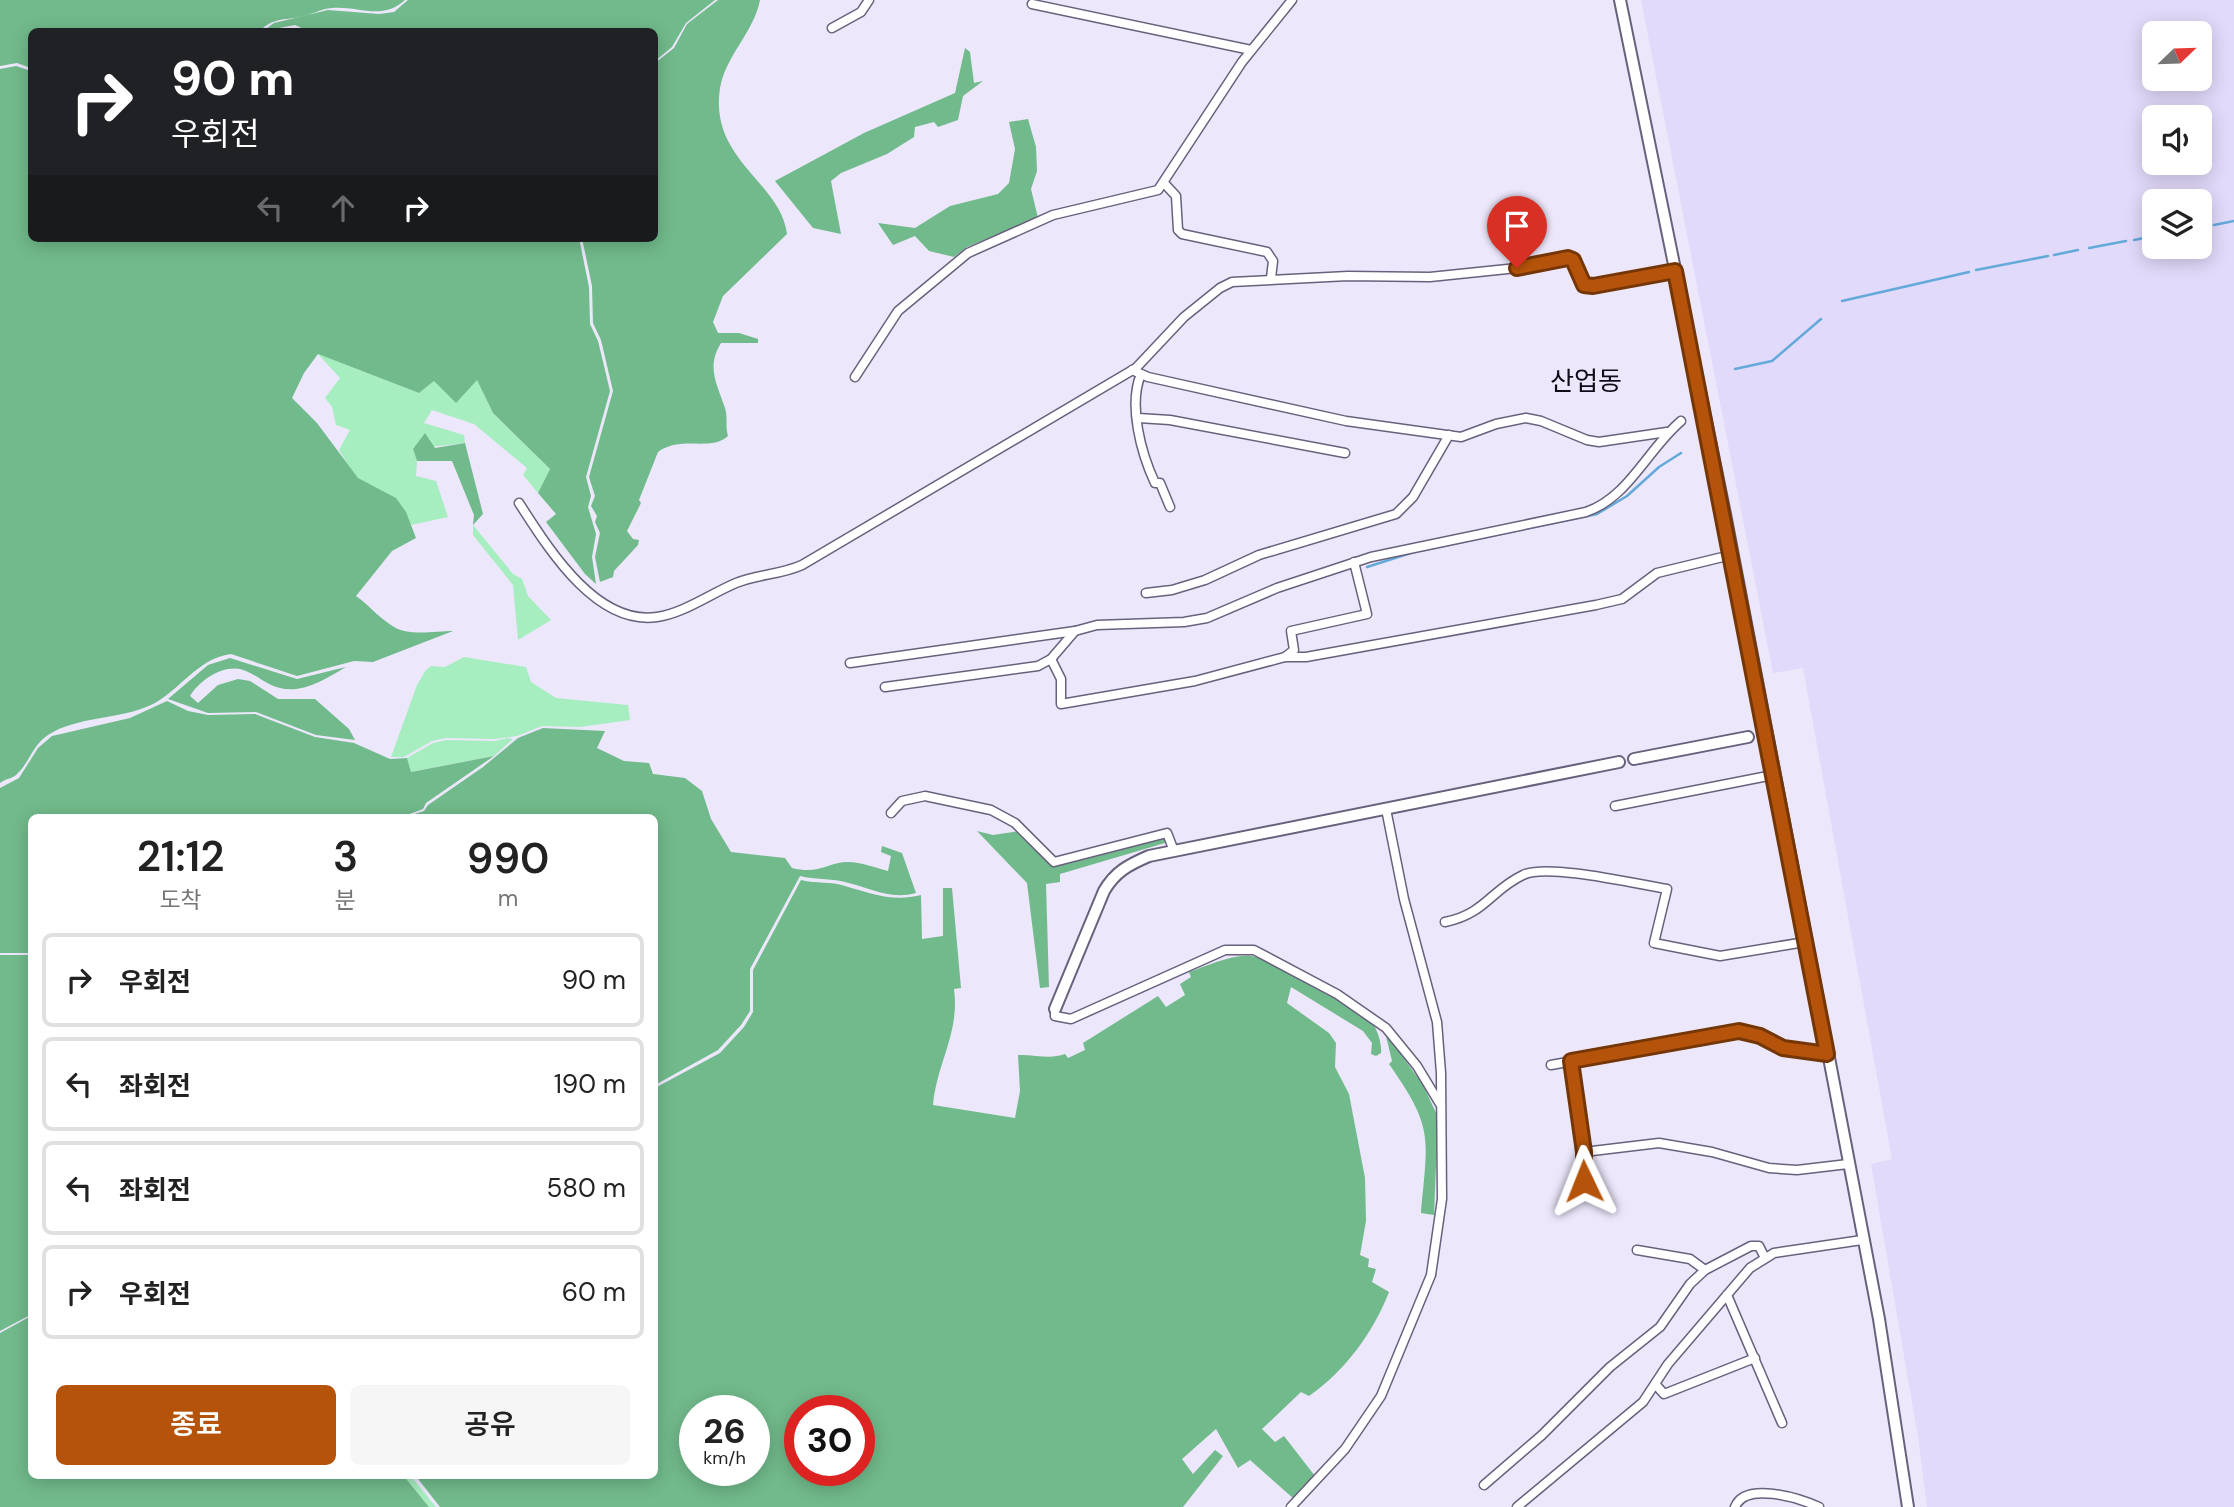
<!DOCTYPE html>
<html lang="ko">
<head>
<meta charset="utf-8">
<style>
  body { margin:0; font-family:"DM Sans","Noto Sans KR",sans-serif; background:#f6f6f6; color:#222; height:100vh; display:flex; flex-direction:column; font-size:26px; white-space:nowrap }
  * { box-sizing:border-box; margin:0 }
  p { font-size:23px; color:#767676 }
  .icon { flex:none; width:38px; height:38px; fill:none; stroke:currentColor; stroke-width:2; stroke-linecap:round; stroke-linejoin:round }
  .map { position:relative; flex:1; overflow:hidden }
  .sheet { position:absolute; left:28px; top:814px; width:630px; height:665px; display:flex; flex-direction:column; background:#fff; border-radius:10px; box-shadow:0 4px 18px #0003 }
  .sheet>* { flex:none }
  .banner { position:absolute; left:28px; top:28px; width:630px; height:214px; border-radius:10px; box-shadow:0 4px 18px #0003; background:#202124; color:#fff; overflow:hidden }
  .needle { width:46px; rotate:67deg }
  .fabs { position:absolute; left:2142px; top:21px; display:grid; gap:14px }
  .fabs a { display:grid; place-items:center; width:70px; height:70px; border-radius:10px; background:#fff; box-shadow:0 4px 18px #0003; font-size:35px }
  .speed { position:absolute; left:679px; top:1395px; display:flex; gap:14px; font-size:35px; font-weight:700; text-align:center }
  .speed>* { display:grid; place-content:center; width:91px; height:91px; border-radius:50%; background:#fff; box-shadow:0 4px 18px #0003; line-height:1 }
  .speed small { font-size:18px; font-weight:400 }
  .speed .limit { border:10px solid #d22; background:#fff; color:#111 }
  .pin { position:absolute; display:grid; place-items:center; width:60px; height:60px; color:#fff; margin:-72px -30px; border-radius:50% 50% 50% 0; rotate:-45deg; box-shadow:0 0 7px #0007 }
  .pin .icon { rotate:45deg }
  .me { position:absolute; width:77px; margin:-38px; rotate:358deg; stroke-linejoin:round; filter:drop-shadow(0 0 5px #0008) }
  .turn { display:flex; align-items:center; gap:24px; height:147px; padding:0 28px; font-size:32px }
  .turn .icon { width:91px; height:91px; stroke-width:2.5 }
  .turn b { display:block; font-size:49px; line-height:60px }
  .lanes { display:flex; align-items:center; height:66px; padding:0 28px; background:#0003; justify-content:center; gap:35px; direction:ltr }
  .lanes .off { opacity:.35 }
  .eta { display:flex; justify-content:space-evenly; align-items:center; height:119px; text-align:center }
  .eta b { font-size:42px; font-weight:600; line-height:49px }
  .primary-button { display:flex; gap:14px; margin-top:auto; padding:14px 28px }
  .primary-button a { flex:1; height:80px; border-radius:10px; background:#b45309; color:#fff; font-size:28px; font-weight:600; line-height:80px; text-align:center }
  .primary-button a+a { background:#f6f6f6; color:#222 }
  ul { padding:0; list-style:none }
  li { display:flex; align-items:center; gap:21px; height:94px; margin:0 14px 10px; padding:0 14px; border:4px solid #e0e0e0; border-radius:10px }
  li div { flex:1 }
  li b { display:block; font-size:26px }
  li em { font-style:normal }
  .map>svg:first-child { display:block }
  .built { fill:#e2dafa; fill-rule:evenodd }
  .green { fill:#a6eebf }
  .forest { fill:#71ba8b; fill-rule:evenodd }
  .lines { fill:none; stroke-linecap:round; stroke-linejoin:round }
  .stream { stroke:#63a9da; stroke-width:2.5 }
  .street-casing { stroke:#68617d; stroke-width:11 }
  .secondary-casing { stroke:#68617d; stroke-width:14 }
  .street { stroke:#fff; stroke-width:8 }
  .secondary { stroke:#fff; stroke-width:10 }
  .route-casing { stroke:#753606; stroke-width:18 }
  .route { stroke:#b45309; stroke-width:12 }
  .labels { text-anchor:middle; stroke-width:6; stroke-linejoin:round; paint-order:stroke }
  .quarter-label { font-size:26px; fill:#0f0c17; stroke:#ece7fb }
</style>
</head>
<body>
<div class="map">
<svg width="2234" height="1507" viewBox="0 0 2234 1507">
  <rect width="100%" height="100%" fill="#ece7fb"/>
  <path class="built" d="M1641,0H2234V1507H1927L1918,1437L1871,1164L1892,1159L1803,668L1773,673ZM2154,33H2200V79H2154ZM2154,117H2200V163H2154ZM2154,201H2200V247H2154Z"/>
  <g class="green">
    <path d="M318,354L419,393L434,381L477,380L493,413L550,469L538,493L523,475L527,468L474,424L432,410L424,423L464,435L465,443L413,449L417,461L416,476L436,481L448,517L411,525C398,491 378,498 358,478C350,470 345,459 339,450L350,430L336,425L332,407L325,398L340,378Z"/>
    <polygon points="473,525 513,574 522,579 528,596 551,620 518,640 513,585 473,535"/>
    <polygon points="464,657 526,667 531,682 556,698 628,705 630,720 580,727 542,726 517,736 495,739 446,738 432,741 404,757 391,757 417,685 426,670 431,666 445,667"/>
    <polygon points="508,738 513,739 494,756 410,772 407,758 433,743 446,740 495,741"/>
    <polygon points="403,1475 410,1475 436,1507 429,1507"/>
  </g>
  <g class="forest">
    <path d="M0,0H405C382,21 360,6 332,8C320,9 311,15 300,17C284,20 272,18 260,31L32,32L31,68L17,63L0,66Z"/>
    <polygon points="408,0 715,0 686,23 672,47 655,61 654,32 310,32 295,25 263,31 274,23 328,10 379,14 394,12"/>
    <path d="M718,0H760C754,32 726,55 720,88C709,160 780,181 787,234L723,296L713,322L718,333H739L758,339V343H721C706,367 717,384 725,408C728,417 725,426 728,436C711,452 681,435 658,452L639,500L641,503L627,531L633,539L639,540L638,545L614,571L613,577L600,582L595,557L600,533L595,522L597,516L591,506L595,496L589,477L613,391L601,340L593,323L592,286L582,238H654L655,63L674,48L687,24Z"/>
    <polygon points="965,48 970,52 974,83 983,81 963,96 958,120 938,127 934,122 915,127 914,137 887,154 841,173 831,181 841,234 813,228 775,181 864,133 955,93"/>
    <path d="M16,66L31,71L32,238H579L589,287L590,324L598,341L610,391L586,477L591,496L588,507L596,534L592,557L596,584L585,574L546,522L556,514L538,493L550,469L493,413L477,380L456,403L434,381L419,393L318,354L304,373L292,398L317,423L358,478L396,498L406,512L416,538L392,551L356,596C369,605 378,617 391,625C406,637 435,631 453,631L373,662L354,661L297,676L231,654C196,659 180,691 151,705C119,720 77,716 48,735C33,745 30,761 18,773C13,779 6,778 0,783V69Z"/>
    <polygon points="1028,119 1036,147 1037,171 1031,189 1038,218 967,247 954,257 929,251 915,236 893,245 878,223 915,228 950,206 998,194 1009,183 1015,149 1009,122"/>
    <polygon points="425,433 435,448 465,443 483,514 473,525 474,515 452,461 417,461 413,449"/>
    <path d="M230,658L297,679L346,667C327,678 303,694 280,688C267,685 258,676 246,671C227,662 200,679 190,696L198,703L218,685L238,679L250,681L278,699H315L349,729L355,740L316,735L256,712L208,713L168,699L208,665Z"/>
    <polygon points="167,701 188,711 208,715 255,714 315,737 354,743 390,759 407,758 411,772 494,756 426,803 423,809 402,817 32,817 31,953 0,953 0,788 19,778 38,748 52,736 130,718"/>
    <path d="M543,728L605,731L597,748L624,761L649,763L653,774L685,778L702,791L711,819L731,852L785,858L792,868C820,875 828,862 848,862C861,862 876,868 888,871L891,856L881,852L882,846L902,853L916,893C889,900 871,888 845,882C830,878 815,880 800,876L750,969V1011L741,1025L718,1050L655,1085L654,817H405L424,811L428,805L483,767L518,738Z"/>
    <polygon points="977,831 993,835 1020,831 1053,864 1164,838 1165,843 1060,874 1060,882 1046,884 1049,987 1040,988 1027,883"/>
    <path d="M801,880C816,884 831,881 845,886C873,894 892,902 921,895L922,939L943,936V888H952L961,988L954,989C960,1033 937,1062 933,1105L1015,1118L1020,1091L1018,1055C1035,1054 1049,1060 1065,1054L1068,1058L1085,1050L1083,1043L1158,996L1166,1007L1185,995L1180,984L1191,977L1189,972C1207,966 1232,954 1251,956C1275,959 1351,1001 1369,1019C1377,1027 1382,1043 1381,1053L1376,1056L1371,1054L1372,1043L1363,1031L1291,987L1287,1003L1329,1033L1336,1043L1335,1067L1349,1094L1365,1178L1366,1221L1360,1255L1369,1259L1368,1267L1376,1269L1372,1282L1389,1292C1373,1333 1345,1371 1309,1396L1301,1392L1262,1429L1275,1442L1284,1436L1315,1476L1294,1499L1250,1460L1238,1468L1216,1429L1182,1459L1193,1474L1215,1450L1223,1456L1183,1507H440L415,1475H654L655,1088L720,1053L744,1027L753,1012V970ZM695,1410H754V1470H695ZM800,1410H859V1470H800Z"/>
    <polygon points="0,955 31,955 32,1314 0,1331"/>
    <path d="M1385,1032L1423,1085L1438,1117L1434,1215L1421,1213C1428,1137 1434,1128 1389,1064L1392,1061Z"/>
    <polygon points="31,1316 32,1475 403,1475 429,1507 0,1507 0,1333"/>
  </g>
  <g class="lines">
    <g class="stream">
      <polyline points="2214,225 2234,221"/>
      <polyline points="2134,240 2154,236"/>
      <polyline points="2089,248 2126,241"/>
      <polyline points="2054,255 2078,250"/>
      <polyline points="1976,270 2048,256"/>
      <polyline points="1842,301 1969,272"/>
      <polyline points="1735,369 1772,361 1821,319"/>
      <polyline points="1424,550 1597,514 1627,496 1659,467 1681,453"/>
      <polyline points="1367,567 1414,552"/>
    </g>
    <defs>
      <g id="street">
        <polyline points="1032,4 1251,50"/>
        <polyline points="832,28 861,12 869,0"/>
        <polyline points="1164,183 1176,196 1178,230 1182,234 1267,252 1273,261 1271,278"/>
        <polyline points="1132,370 1148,377 1346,421 1461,437 1496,424 1526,418 1541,421 1587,440 1599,442 1667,432"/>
        <path d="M1141,374C1128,405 1141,453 1155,483H1160L1170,507"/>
        <polyline points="855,377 898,311 968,253 1053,215 1158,190 1242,62 1292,0"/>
        <polyline points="1138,418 1170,420 1345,453"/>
        <path d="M519,503C547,546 595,626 657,617C684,613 710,594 736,583C758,574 780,575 802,565L1136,368L1184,317L1220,288L1232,282L1348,276L1430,277L1517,268L1568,258L1573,260L1584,285L1593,286L1675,271"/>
        <polyline points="1146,593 1172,590 1205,580 1259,555 1396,514 1413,497 1449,435"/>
        <polyline points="1285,657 1294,650 1291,631 1367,614 1354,562"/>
        <polyline points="1051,659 1061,679 1061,704 1195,681 1285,657 1306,657 1596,605 1622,599 1657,573 1731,555"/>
        <polyline points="850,663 1075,631"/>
        <path d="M885,687L1038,666L1051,659L1075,631L1097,625L1184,622L1207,618L1277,588L1371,557L1586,512C1629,497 1647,450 1681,421"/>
        <polyline points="1615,806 1773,775"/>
        <polyline points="891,813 902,801 925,796 991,810 1015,823 1054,862 1167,833 1174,851"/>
        <path d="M1445,922C1485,914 1491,890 1523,875C1547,863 1636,884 1667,889L1654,943L1720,956L1805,942"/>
        <polyline points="1055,1009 1055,1016 1071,1019 1225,950 1254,950 1337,994 1386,1028 1417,1066 1440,1104"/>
        <polyline points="1571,1061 1584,1152 1585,1181"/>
        <polyline points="1551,1065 1739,1031 1760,1036 1783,1048 1827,1054"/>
        <polyline points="1584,1152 1659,1143 1712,1152 1769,1168 1797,1170 1848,1164"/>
        <polyline points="1637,1250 1690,1259 1705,1270"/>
        <polyline points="1727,1295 1782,1423"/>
        <polyline points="1656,1385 1664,1394 1755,1358"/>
        <polyline points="1484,1485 1542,1435 1610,1367 1660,1327 1690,1284 1705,1270 1751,1246 1759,1246 1765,1258"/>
        <polyline points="1291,1507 1345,1449 1381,1396 1431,1275 1442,1199 1441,1073 1437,1022 1404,899 1386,809"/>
        <polyline points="1517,1507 1643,1402 1668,1364 1750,1268 1774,1253 1862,1240"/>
        <path d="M1735,1507C1745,1481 1799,1498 1819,1507"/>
      </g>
      <g id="secondary">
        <polyline points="1620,0 1725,514 1879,1319 1908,1507"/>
        <polyline points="1634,759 1748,737"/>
        <path d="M1055,1009L1104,891C1115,872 1128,865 1149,856L1619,762"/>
      </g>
    </defs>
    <use href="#street" class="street-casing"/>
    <use href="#secondary" class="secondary-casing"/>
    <use href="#street" class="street"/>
    <use href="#secondary" class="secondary"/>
  </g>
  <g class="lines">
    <defs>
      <polyline id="route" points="1517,268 1568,258 1573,260 1584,285 1593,286 1675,271 1827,1054 1783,1048 1760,1036 1739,1031 1571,1061 1584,1152 1584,1181"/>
    </defs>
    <use href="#route" class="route-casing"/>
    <use href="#route" class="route"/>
  </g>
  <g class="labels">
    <g class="quarter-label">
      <text x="1586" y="390">산업동</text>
    </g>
  </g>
</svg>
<div class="fabs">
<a><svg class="needle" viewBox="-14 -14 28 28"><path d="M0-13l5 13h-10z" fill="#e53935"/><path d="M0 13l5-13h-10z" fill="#767676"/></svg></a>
<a><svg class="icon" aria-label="sound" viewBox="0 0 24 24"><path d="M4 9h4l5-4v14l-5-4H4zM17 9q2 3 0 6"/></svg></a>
<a><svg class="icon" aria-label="layers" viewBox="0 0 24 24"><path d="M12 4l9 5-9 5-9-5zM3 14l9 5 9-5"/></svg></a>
</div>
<div class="speed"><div>26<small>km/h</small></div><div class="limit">30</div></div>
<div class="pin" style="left:1517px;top:268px;background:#d93025"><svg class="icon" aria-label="arrive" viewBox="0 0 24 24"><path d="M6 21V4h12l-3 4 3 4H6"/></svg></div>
<svg class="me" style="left:1584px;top:1181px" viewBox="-20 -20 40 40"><path d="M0-17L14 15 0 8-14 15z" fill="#b45309" stroke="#fff" stroke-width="4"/></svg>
<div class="banner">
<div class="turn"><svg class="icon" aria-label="right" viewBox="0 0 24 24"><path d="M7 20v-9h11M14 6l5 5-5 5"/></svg><div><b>90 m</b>우회전</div></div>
<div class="lanes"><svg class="icon off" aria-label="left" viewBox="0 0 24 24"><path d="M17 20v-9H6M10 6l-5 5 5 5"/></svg><svg class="icon off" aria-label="ahead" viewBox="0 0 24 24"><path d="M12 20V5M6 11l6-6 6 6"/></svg><svg class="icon" aria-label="right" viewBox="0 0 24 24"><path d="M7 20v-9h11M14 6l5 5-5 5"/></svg></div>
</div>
<section class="sheet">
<div class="eta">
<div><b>21:12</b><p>도착</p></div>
<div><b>3</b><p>분</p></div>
<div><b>990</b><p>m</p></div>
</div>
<ul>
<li><svg class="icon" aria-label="right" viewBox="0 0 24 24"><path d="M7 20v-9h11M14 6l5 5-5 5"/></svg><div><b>우회전</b></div><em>90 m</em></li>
<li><svg class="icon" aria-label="left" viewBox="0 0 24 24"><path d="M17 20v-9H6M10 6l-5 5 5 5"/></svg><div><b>좌회전</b></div><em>190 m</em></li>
<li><svg class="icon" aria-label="left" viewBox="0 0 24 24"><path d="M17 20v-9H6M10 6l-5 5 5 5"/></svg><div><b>좌회전</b></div><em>580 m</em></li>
<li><svg class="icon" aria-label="right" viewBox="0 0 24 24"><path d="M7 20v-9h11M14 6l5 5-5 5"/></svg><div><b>우회전</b></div><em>60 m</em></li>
</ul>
<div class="primary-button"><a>종료</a><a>공유</a></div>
</section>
</div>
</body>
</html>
